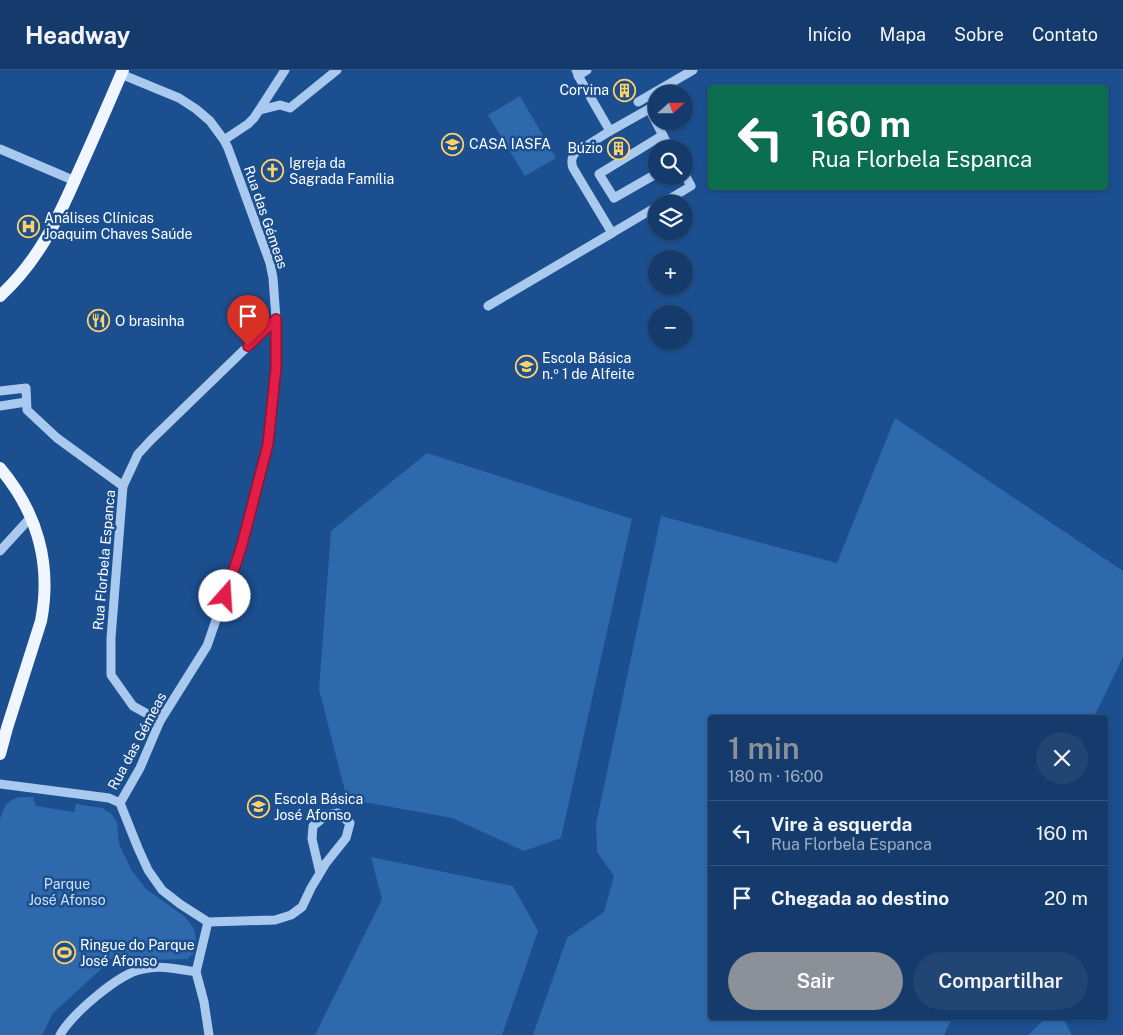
<!DOCTYPE html>
<html lang="pt">
<head>
<meta charset="utf-8">
<style>
  body { margin:0; font-family:"Public Sans",sans-serif; background:#214673; color:#f1f3f6; height:100vh; display:flex; flex-direction:column; font-size:19px; white-space:nowrap }
  * { box-sizing:border-box; margin:0 }
  p { font-size:16px; color:#9dadc1 }
  .icon { flex:none; width:28px; height:28px; fill:none; stroke:currentColor; stroke-width:2; stroke-linecap:round; stroke-linejoin:round }
  .map { position:relative; flex:1; overflow:hidden }
  .details { position:absolute; left:708px; top:645px; width:400px; height:305px; display:flex; flex-direction:column; background:#143b6b; border-radius:5px; box-shadow:0 1px 4px #0004,0 0 0 1px #33557e }
  .details>* { flex:none }
  .banner { position:absolute; left:708px; top:15px; width:400px; height:105px; border-radius:5px; box-shadow:0 1px 4px #0004,0 0 0 1px #33557e; background:#0b6e4f; color:#fff; overflow:hidden }
  .needle { width:32px; rotate:69deg }
  .buttons { position:absolute; left:648px; top:15px; display:grid; gap:10px }
  .buttons a { display:grid; place-items:center; width:45px; height:45px; border-radius:50%; background:#143b6b; box-shadow:0 1px 4px #0004,0 0 0 1px #33557e; font-size:25px }
  .pin { position:absolute; display:grid; place-items:center; width:42px; height:42px; color:#fff; margin:-51px -21px; border-radius:50% 50% 50% 0; rotate:-45deg; box-shadow:0 0 5px #0007 }
  .pin .icon { rotate:45deg }
  .me { position:absolute; width:55px; margin:-28px; rotate:19deg; stroke-linejoin:round; filter:drop-shadow(0 0 4px #0008) }
  .turn { display:flex; align-items:center; gap:18px; height:105px; padding:0 20px; font-size:22px }
  .turn .icon { width:65px; height:65px; stroke-width:2.5 }
  .turn b { display:block; font-size:35px; line-height:42px }
  .round { display:grid; place-items:center; flex:none; width:52px; height:52px; border-radius:26px; background:#214673 }
  .headline { display:flex; align-items:center; justify-content:space-between; height:85px; padding:0 20px }
  h1 { font-size:30px; font-weight:600; line-height:38px; color:#8c9099 }
  .button { display:flex; gap:10px; margin-top:auto; padding:10px 20px }
  .button a { flex:1; height:58px; border-radius:30px; background:#8c9099; color:#fff; font-size:20px; font-weight:600; line-height:58px; text-align:center }
  .button a+a { background:#214673; color:#f1f3f6 }
  ul { padding:0; list-style:none }
  li { display:flex; align-items:center; gap:15px; height:65px; padding:0 20px; border-top:1px solid #33557e }
  li div { flex:1 }
  li b { display:block; font-size:19px }
  li em { font-style:normal }
  header { display:flex; align-items:center; gap:30px; box-sizing:border-box; height:70px; padding:0 25px; background:#143b6b; border-bottom:1px solid #33557e }
  header strong { font-size:24px }
  nav { display:flex; gap:28px; margin-inline-start:auto; font-size:18px }
  .map>svg:first-child { display:block }
  .green { fill:#2e69ad }
  .lines { fill:none; stroke-linecap:round; stroke-linejoin:round }
  .minor { stroke:#a9c9ee; stroke-width:9 }
  .major { stroke:#f0f6ff; stroke-width:12 }
  .route-casing { stroke:#92132f; stroke-width:12 }
  .route { stroke:#e11d48; stroke-width:9 }
  .labels { text-anchor:middle; stroke-width:5; stroke-linejoin:round; paint-order:stroke }
  .poi-label { font-size:14px; fill:#fff; stroke:#1b4f8f; text-anchor:start }
  .street-label { font-size:14px; fill:#fff; stroke:#1b4f8f }
  .park-label { font-size:14px; fill:#cfe3fa; stroke:#1b4f8f }
</style>
</head>
<body>
<header>
<strong>Headway</strong>
<nav><a>Início</a><a>Mapa</a><a>Sobre</a><a>Contato</a></nav>
</header>
<div class="map">
<svg width="1123" height="965" viewBox="0 0 1123 965">
  <rect width="100%" height="100%" fill="#1b4f8f"/>
  <g class="green">
    <polygon points="520,26 556,88 525,106 488,45"/>
    <polygon points="895,348 1123,501 1123,587 1094,647 710,648 710,948 952,948 944,965 533,965 567,868 604,842 614,806 597,782 596,754 661,446 837,493"/>
    <polygon points="427,383 632,449 561,768 524,781 452,748 347,729 319,619 331,461"/>
    <path d="M19,727H33L36,736L74,742L76,734L102,738L112,744L117,753L119,774L132,801L146,819L184,846L190,853L195,861L196,877L193,884L187,889L150,890L137,891L126,888L109,889L100,900L53,943L42,965H0V749C5,736 5,732 19,727Z"/>
    <polygon points="371,787 513,816 538,861 502,965 315,965 382,829"/>
    <polygon points="1046,948 1063,948 1072,965 1028,965"/>
  </g>
  <g class="lines">
    <g class="minor">
      <polyline points="578,6 587,0"/>
      <polyline points="638,32 693,0"/>
      <polyline points="260,40 280,35 290,38 337,0"/>
      <polyline points="610,61 649,39 670,79"/>
      <polyline points="224,70 248,54 254,48 285,0"/>
      <polyline points="0,79 75,111"/>
      <polyline points="656,104 614,128 599,104 663,65"/>
      <polyline points="661,134 691,116 684,103"/>
      <polyline points="612,163 656,137"/>
      <path d="M488,236L612,163L573,98C571,92 571,88 575,83L610,61L580,9L576,0"/>
      <polyline points="0,321 26,318 27,340 57,368 123,416"/>
      <polyline points="0,336 26,332"/>
      <polyline points="0,481 31,447"/>
      <polyline points="160,651 133,636 111,605 111,568 123,416 138,384 151,370 276,249"/>
      <polyline points="0,714 109,728 120,733 138,778 148,800 162,820 180,834 208,852 275,850 291,845 302,837 311,818 326,793 346,768 350,753 338,743 327,745 313,756 312,769 320,803"/>
      <polyline points="120,733 140,698 160,651 207,576 242,475 268,374 276,298 276,249 273,208 270,193 228,78 224,70 210,51 196,39 179,28 121,4"/>
      <polyline points="208,852 196,902 204,932 209,965"/>
      <path d="M60,965C72,944 119,903 143,899C161,895 179,899 196,902"/>
    </g>
    <g class="major">
      <path d="M0,226C38,191 57,151 77,105C93,70 108,35 123,0"/>
      <path d="M0,398C37,442 52,494 41,551L7,658L0,684"/>
    </g>
  </g>
  <g class="lines">
    <defs>
      <polyline id="route" points="225,526 242,475 268,374 276,298 276,249 248,276"/>
    </defs>
    <use href="#route" class="route-casing"/>
    <use href="#route" class="route"/>
  </g>
  <defs>
    <symbol id="building-ring" viewBox="-11 -11 22 22"><circle r="9.5" fill="#1b4f8f" stroke="#ffd166" stroke-width="1.5"/><path d="M-4-6H4V6H1V3H-1V6H-4ZM-2.5-4.3h1.7v1.8h-1.7ZM.8-4.3h1.7v1.8H.8ZM-2.5-1h1.7V.8h-1.7ZM.8-1h1.7V.8H.8Z" fill="#ffd166"/></symbol>
    <symbol id="school-ring" viewBox="-11 -11 22 22"><circle r="9.5" fill="#1b4f8f" stroke="#ffd166" stroke-width="1.5"/><path d="M0-5L7-2L0 1L-7-2ZM-4 1L0 2.5L4 1V4Q0 6-4 4Z" fill="#ffd166"/></symbol>
    <symbol id="church-ring" viewBox="-11 -11 22 22"><circle r="9.5" fill="#1b4f8f" stroke="#ffd166" stroke-width="1.5"/><path d="M-1.2-6h2.4v3.5h3.3v2.4h-3.3V6h-2.4V-.1h-3.3v-2.4h3.3Z" fill="#ffd166"/></symbol>
    <symbol id="hospital-ring" viewBox="-11 -11 22 22"><circle r="9.5" fill="#1b4f8f" stroke="#ffd166" stroke-width="1.5"/><path d="M-5-5h3v3.5h4V-5h3V5h-3V1.5h-4V5h-3Z" fill="#ffd166"/></symbol>
    <symbol id="restaurant-ring" viewBox="-11 -11 22 22"><circle r="9.5" fill="#1b4f8f" stroke="#ffd166" stroke-width="1.5"/><path d="M-5-6h1v4h1v-4h1v4h1v-4h1v5L-1.5 .5V6h-2V.5L-5-1ZM5-6V6H3V1.5H1.5Q1.5-4 5-6Z" fill="#ffd166"/></symbol>
    <symbol id="stadium-ring" viewBox="-11 -11 22 22"><circle r="9.5" fill="#1b4f8f" stroke="#ffd166" stroke-width="1.5"/><path d="M0-5a6.5 5 0 1 0 0 10a6.5 5 0 1 0 0-10ZM-3.5-1.8h7v3.6h-7Z" fill="#ffd166"/></symbol>
  </defs>
  <g fill-rule="evenodd">
    <use href="#building-ring" x="612" y="8" width="25" height="25"/>
    <use href="#school-ring" x="440" y="62" width="25" height="25"/>
    <use href="#building-ring" x="606" y="66" width="25" height="25"/>
    <use href="#church-ring" x="260" y="88" width="25" height="25"/>
    <use href="#hospital-ring" x="16" y="144" width="25" height="25"/>
    <use href="#restaurant-ring" x="86" y="238" width="25" height="25"/>
    <use href="#school-ring" x="514" y="284" width="25" height="25"/>
    <use href="#school-ring" x="246" y="724" width="25" height="25"/>
    <use href="#stadium-ring" x="52" y="870" width="25" height="25"/>
  </g>
  <g class="labels">
    <g class="poi-label">
      <text x="609" y="25" text-anchor="end">Corvina</text>
      <text x="469" y="79">CASA IASFA</text>
      <text x="603" y="83" text-anchor="end">Búzio</text>
      <text x="289" y="98">Igreja da<tspan x="289" dy="16">Sagrada Família</tspan></text>
      <text x="44" y="153">Análises Clínicas<tspan x="44" dy="16">Joaquim Chaves Saúde</tspan></text>
      <text x="115" y="256">O brasinha</text>
      <text x="542" y="293">Escola Básica<tspan x="542" dy="16">n.º 1 de Alfeite</tspan></text>
      <text x="274" y="734">Escola Básica<tspan x="274" dy="16">José Afonso</tspan></text>
      <text x="80" y="880">Ringue do Parque<tspan x="80" dy="16">José Afonso</tspan></text>
    </g>
    <g class="street-label">
      <text transform="translate(266 147) rotate(71)" y="5">Rua das Gémeas</text>
      <text transform="translate(104 490) rotate(-85)" y="5">Rua Florbela Espanca</text>
      <text transform="translate(137 671) rotate(-62)" y="5">Rua das Gémeas</text>
    </g>
    <g class="park-label">
      <text x="67" y="819">Parque<tspan x="67" dy="16">José Afonso</tspan></text>
    </g>
  </g>
</svg>
<div class="buttons">
<a><svg class="needle" viewBox="-14 -14 28 28"><path d="M0-13l5 13h-10z" fill="#e53935"/><path d="M0 13l5-13h-10z" fill="#9dadc1"/></svg></a>
<a><svg class="icon" aria-label="search" viewBox="0 0 24 24"><circle cx="10" cy="10" r="6"/><path d="M15 15l6 6"/></svg></a>
<a><svg class="icon" aria-label="layers" viewBox="0 0 24 24"><path d="M12 4l9 5-9 5-9-5zM3 14l9 5 9-5"/></svg></a>
<a>+</a>
<a>−</a>
</div>
<div class="pin" style="left:248px;top:276px;background:#d93025"><svg class="icon" aria-label="arrive" viewBox="0 0 24 24"><path d="M6 21V4h12l-3 4 3 4H6"/></svg></div>
<svg class="me" style="left:225px;top:526px" viewBox="-20 -20 40 40"><circle r="19" fill="#fff"/><path d="M0-13L10 11 0 6-10 11z" fill="#e11d48"/></svg>
<div class="banner">
<div class="turn"><svg class="icon" aria-label="left" viewBox="0 0 24 24"><path d="M17 20v-9H6M10 6l-5 5 5 5"/></svg><div><b>160 m</b>Rua Florbela Espanca</div></div>
</div>
<section class="details">
<div class="headline"><div><h1>1 min</h1><p>180 m · 16:00</p></div><a class="round"><svg class="icon" aria-label="close" viewBox="0 0 24 24"><path d="M6 6l12 12M18 6L6 18"/></svg></a></div>
<ul>
<li><svg class="icon" aria-label="left" viewBox="0 0 24 24"><path d="M17 20v-9H6M10 6l-5 5 5 5"/></svg><div><b>Vire à esquerda</b><p>Rua Florbela Espanca</p></div><em>160 m</em></li>
<li><svg class="icon" aria-label="arrive" viewBox="0 0 24 24"><path d="M6 21V4h12l-3 4 3 4H6"/></svg><div><b>Chegada ao destino</b></div><em>20 m</em></li>
</ul>
<div class="button"><a>Sair</a><a>Compartilhar</a></div>
</section>
</div>
</body>
</html>
